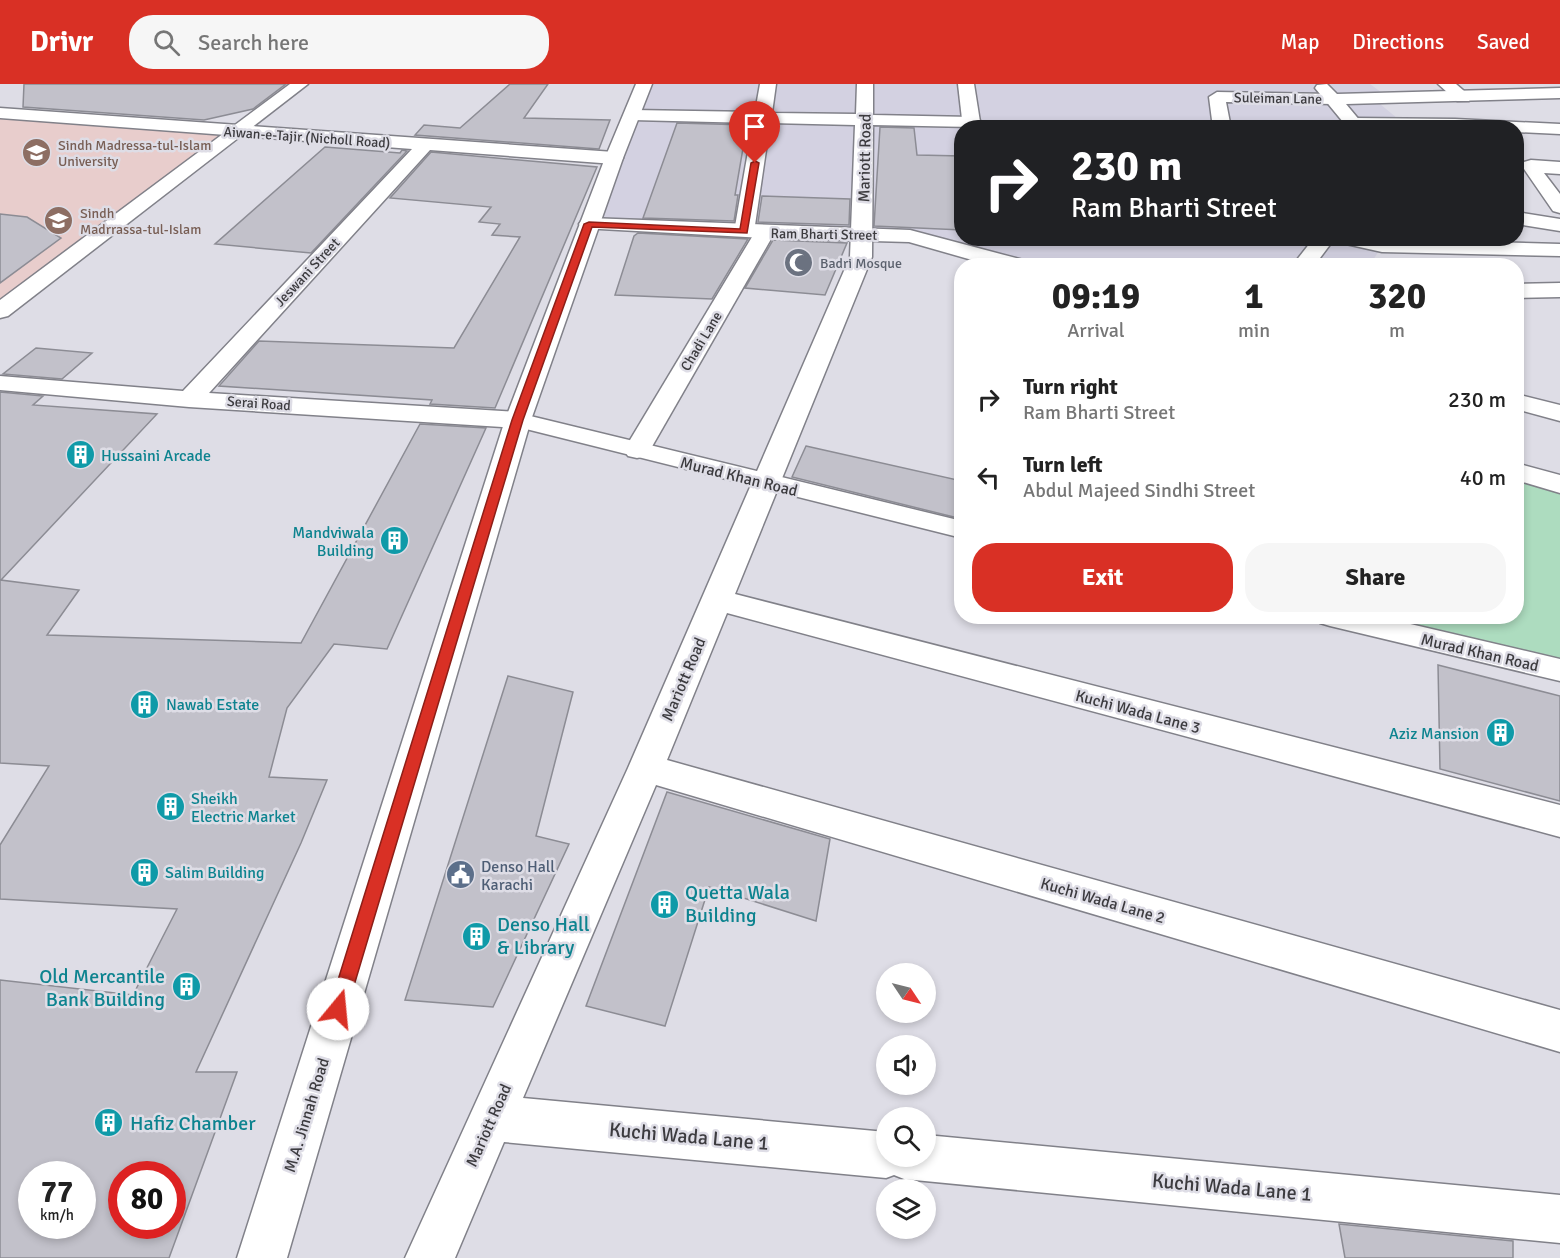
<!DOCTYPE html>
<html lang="en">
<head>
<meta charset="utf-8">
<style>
  body { margin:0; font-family:Signika,sans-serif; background:#f6f6f6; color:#222; height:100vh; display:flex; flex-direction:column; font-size:22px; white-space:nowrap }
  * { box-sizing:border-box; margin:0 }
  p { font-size:20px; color:#767676 }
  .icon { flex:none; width:33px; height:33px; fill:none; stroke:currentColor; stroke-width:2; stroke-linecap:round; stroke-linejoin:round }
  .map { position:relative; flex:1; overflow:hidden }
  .details { position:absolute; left:954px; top:174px; width:570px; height:366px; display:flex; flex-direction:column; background:#fff; border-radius:24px; box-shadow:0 3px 9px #0003 }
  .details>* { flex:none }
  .top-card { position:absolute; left:954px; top:36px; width:570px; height:126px; border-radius:24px; box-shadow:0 3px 9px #0003; background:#202124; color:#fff; overflow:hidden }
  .needle { width:39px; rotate:125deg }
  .tools { position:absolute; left:876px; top:879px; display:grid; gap:12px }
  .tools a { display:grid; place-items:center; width:60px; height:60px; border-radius:50%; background:#fff; box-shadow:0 3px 9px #0003; font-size:30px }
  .speed { position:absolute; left:18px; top:1077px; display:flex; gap:12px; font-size:30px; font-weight:700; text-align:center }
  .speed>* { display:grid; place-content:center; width:78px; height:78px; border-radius:50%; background:#fff; box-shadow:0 3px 9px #0003; line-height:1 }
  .speed small { font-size:15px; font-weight:400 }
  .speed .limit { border:9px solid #d22; background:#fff; color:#111 }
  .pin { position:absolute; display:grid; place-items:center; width:51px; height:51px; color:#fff; margin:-62px -26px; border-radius:50% 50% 50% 0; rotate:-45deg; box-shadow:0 0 6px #0007 }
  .pin .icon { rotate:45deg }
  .me { position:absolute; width:66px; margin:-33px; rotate:17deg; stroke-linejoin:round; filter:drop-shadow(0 0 4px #0008) }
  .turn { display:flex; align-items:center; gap:21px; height:126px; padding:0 18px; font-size:27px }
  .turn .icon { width:78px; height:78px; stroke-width:2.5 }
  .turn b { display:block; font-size:42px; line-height:51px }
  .eta { display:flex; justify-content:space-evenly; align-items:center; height:102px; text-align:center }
  .eta b { font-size:36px; font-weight:800; line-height:42px }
  .action { display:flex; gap:12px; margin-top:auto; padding:12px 18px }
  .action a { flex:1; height:69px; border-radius:24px; background:#d93025; color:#fff; font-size:24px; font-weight:800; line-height:69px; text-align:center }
  .action a+a { background:#f6f6f6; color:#222 }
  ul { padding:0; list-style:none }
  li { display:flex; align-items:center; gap:18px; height:78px; padding:0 18px }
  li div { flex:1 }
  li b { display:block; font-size:22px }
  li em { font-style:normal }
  header { display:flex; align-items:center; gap:36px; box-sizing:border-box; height:84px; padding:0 30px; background:#d93025; color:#fff }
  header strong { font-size:28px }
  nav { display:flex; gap:33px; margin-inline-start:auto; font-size:21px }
  .search { width:420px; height:54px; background:#f6f6f6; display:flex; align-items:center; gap:15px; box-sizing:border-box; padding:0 21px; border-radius:24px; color:#767676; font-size:22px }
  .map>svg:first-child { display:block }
  .built { fill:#d3d1e1 }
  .education { fill:#e8cdcc }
  .green { fill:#addcbf }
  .building { fill:#c2c1ca; stroke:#8c8c94; stroke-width:1.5; fill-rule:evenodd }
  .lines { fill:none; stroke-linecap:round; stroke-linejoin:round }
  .pedestrian-casing { stroke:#818189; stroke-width:3 }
  .minor-casing { stroke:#818189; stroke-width:3 }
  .tertiary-casing { stroke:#818189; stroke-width:3 }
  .secondary-casing { stroke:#818189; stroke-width:3 }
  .trunk-casing { stroke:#818189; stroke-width:3 }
  .pedestrian { fill:#fff; fill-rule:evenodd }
  .minor { fill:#fff; fill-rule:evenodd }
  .tertiary { fill:#fff; fill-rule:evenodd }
  .secondary { fill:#fff; fill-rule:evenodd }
  .trunk { fill:#fff; fill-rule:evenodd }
  .route { fill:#d93025; stroke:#8d1f18; stroke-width:1.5 }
  .labels { text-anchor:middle; stroke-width:5; stroke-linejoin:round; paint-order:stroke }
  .far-street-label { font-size:14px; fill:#3c3b3f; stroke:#dedde6 }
  .far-education-label { font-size:14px; fill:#785e54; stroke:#dedde6; text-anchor:start }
  .far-worship-label { font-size:14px; fill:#5b616d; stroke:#dedde6; text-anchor:start }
  .street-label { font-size:16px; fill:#3c3b3f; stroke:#dedde6 }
  .culture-label { font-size:16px; fill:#0d838f; stroke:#dedde6; text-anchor:start }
  .service-label { font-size:16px; fill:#4e5e75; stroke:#dedde6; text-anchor:start }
  .near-culture-label { font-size:20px; fill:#0d838f; stroke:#dedde6; text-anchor:start }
  .near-street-label { font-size:20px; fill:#3c3b3f; stroke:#dedde6 }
</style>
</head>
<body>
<header>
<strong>Drivr</strong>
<div class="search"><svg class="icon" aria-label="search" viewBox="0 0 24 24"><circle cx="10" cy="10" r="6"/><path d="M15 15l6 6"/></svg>Search here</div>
<nav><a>Map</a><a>Directions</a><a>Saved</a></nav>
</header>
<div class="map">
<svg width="1560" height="1174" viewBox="0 0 1560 1174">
  <rect width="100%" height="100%" fill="#dedde6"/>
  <polygon class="built" points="643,0 1370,0 1389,14 1374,15 1403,39 1406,43 962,44 962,154 1403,155 1398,163 1382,162 1370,181 1019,181 910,152 589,140"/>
  <polygon class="education" points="0,29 237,48 0,227"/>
  <polygon class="green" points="1517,387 1560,400 1560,586 1330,533 1516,532"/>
  <g class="building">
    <polygon points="24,0 286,0 253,25 204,36 23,23"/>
    <polygon points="510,0 548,0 524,34 610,36 599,65 415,51 424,41 460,44"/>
    <polygon points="677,39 747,41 735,111 738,111 734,137 643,134"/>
    <polygon points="880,43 914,44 917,71 962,72 962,146 874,142"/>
    <polygon points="325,63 400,69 402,66 407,67 311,169 215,160"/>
    <polygon points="431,68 597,83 495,324 430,320 432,316 219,302 259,257 454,264 520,153 492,151 500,140 479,138 491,123 390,114"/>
    <polygon points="762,112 850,115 849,141 758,138"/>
    <polygon points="0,130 27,133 61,154 0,199"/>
    <polygon points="638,149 748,155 712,215 615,211 634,152"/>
    <polygon points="773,156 847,159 825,211 745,204"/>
    <polygon points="36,264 92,269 62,295 3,290"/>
    <path d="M0,308L43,312L33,321L157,330L1,496L79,506L47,551L301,559L420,340L486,344L387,565L334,560L287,624L269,693L327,696L301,759L196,988H237L169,1174H0V896L133,911L177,825L0,815V761L49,682L0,679ZM32,1090H82V1142H32ZM122,1090H172V1142H122Z"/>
    <polygon points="806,362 962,397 962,435 792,393"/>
    <polygon points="1438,581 1560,612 1560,717 1440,685"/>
    <polygon points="508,592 573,608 536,752 569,760 493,923 405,916"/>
    <polygon points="667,708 830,755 816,837 709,803 665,942 586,922"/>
    <polygon points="1339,1140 1513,1157 1513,1174 1345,1174"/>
  </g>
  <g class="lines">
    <defs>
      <g id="pedestrian">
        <polygon points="518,329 962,437 962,454 510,341 506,336 510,331"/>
        <polygon points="1316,532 1376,532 1560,575 1560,597 1330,542 1320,539"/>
      </g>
      <g id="minor">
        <polygon points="760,0 776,0 772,29 856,30 857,0 873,0 873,31 972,33 978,34 981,38 978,42 972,43 873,41 872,173 735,510 1560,721 1560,753 727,529 667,676 1560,926 1560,968 656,701 523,1014 886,1048 886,1072 926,1072 926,1051 1560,1111 1560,1159 904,1095 894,1091 886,1094 504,1058 455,1174 405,1174 628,684 850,173 855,41 770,39 754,148 751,152 737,152 734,148 753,39 633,36 627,35 624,31 627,27 633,26 755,28"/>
        <polygon points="1438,0 1456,0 1471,13 1469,17 1457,17"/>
        <polygon points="1217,8 1333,10 1341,15 1333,20 1226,18 1231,44 1213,44 1209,13"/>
        <polygon points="0,24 614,68 620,70 623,74 620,78 614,80 430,66 209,309 518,328 527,331 531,336 527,341 518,344 189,323 0,306 0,292 183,307 412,65 0,34"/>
        <polygon points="1354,34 1455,35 1560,40 1560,50 1516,48 1516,44 1348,43 1345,39 1348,35"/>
        <polygon points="1531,76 1560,78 1560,90 1544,89 1560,110 1560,129 1553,127 1522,82 1524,78"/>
        <polygon points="1516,128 1560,135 1560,147 1516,140"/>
        <polygon points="765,142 772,144 775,148 650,366 646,372 637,374 628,372 624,366 755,148 758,144"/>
        <polygon points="1334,154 1560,160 1560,172 1382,168 1337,158"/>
        <polygon points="1560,199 1560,213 1516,214 1516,200"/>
        <polygon points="1516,379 1560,391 1560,409 1516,396"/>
      </g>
      <g id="tertiary">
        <polygon points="958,0 974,0 981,44 963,44"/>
        <polygon points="1327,0 1337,10 1560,4 1560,14 1346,20 1366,44 1348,44 1315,4 1317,1"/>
        <polygon points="589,134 910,146 1027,177 1029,182 993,182 909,158 765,154 582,144 579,140 582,136"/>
        <polygon points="1314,154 1335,154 1314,182 1292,182"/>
        <polygon points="1516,310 1560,321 1560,337 1516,325"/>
      </g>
      <polygon id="secondary" points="290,0 308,0 8,232 0,234 0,216"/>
      <polygon id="trunk" points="636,0 652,0 623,74 531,336 287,1174 237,1174 505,336 605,74"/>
    </defs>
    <use href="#pedestrian" class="pedestrian-casing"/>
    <use href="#minor" class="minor-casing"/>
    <use href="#tertiary" class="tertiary-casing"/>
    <use href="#secondary" class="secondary-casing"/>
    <use href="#trunk" class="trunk-casing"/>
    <use href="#pedestrian" class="pedestrian"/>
    <use href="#minor" class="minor"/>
    <use href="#tertiary" class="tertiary"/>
    <use href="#secondary" class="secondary"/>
    <use href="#trunk" class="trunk"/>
  </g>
  <polygon class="route" points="755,77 759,79 747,149 592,143 523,336 347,925 344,931 338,933 332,931 329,925 512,336 584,140 589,138 740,145 751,79"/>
  <defs>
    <symbol id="university-disc" viewBox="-11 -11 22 22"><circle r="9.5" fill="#8d6e63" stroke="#dedde6"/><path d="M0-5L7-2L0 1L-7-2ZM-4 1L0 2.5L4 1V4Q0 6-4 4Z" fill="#fff"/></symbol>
    <symbol id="mosque-disc" viewBox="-11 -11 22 22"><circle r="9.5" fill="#6b7280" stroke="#dedde6"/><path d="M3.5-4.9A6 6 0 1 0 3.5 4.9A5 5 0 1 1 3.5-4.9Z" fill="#fff"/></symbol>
    <symbol id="building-disc" viewBox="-11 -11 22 22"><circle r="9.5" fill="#0f9aa8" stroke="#dedde6"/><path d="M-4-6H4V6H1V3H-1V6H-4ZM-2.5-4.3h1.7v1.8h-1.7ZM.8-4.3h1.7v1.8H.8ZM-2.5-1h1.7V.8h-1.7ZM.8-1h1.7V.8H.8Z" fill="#fff"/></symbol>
    <symbol id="civic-disc" viewBox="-11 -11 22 22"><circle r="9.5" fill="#5c6f8a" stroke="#dedde6"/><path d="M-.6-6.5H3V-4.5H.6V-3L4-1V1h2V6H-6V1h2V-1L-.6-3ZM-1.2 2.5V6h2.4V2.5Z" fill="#fff"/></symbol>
  </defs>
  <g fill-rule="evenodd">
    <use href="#university-disc" x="20" y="52" width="33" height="33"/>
    <use href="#university-disc" x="42" y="120" width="33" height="33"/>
    <use href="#mosque-disc" x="782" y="162" width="33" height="33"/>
    <use href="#building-disc" x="64" y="354" width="33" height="33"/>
    <use href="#building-disc" x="378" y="440" width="33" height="33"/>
    <use href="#building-disc" x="128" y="604" width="33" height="33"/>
    <use href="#building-disc" x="1484" y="632" width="33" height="33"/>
    <use href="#building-disc" x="154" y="706" width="33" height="33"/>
    <use href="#building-disc" x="128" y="772" width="33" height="33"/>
    <use href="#civic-disc" x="444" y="774" width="33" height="33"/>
    <use href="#building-disc" x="648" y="804" width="33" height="33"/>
    <use href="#building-disc" x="460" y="836" width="33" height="33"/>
    <use href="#building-disc" x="170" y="886" width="33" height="33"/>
    <use href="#building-disc" x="92" y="1022" width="33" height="33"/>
  </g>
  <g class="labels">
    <g class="far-street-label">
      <text transform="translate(1278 14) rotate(1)" y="5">Suleiman Lane</text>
      <text transform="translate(307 53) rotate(4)" y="5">Aiwan-e-Tajir (Nicholl Road)</text>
      <text transform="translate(824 150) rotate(1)" y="5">Ram Bharti Street</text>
      <text transform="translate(307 188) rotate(-47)" y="5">Jeswani Street</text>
      <text transform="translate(701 257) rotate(-59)" y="5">Chadi Lane</text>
      <text transform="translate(259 319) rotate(4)" y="5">Serai Road</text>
    </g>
    <g class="far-education-label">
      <text x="58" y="66">Sindh Madressa-tul-Islam<tspan x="58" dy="16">University</tspan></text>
      <text x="80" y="134">Sindh<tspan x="80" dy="16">Madrrassa-tul-Islam</tspan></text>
    </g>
    <g class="far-worship-label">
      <text x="820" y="184">Badri Mosque</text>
    </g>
    <g class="street-label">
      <text transform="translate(864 74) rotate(-89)" y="6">Mariott Road</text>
      <text transform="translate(739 392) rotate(14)" y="6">Murad Khan Road</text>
      <text transform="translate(1480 568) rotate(13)" y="6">Murad Khan Road</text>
      <text transform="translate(683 595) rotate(-67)" y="6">Mariott Road</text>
      <text transform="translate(1138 627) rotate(15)" y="6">Kuchi Wada Lane 3</text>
      <text transform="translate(1103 816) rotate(16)" y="6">Kuchi Wada Lane 2</text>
      <text transform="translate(306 1031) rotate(-73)" y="6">M.A. Jinnah Road</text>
      <text transform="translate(488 1041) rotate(-66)" y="6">Mariott Road</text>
    </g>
    <g class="culture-label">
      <text x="101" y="377">Hussaini Arcade</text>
      <text x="374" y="454" text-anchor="end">Mandviwala<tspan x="374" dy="18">Building</tspan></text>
      <text x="166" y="626">Nawab Estate</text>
      <text x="1479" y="655" text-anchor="end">Aziz Mansion</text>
      <text x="191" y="720">Sheikh<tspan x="191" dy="18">Electric Market</tspan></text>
      <text x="165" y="794">Salim Building</text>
    </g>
    <g class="service-label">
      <text x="481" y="788">Denso Hall<tspan x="481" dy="18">Karachi</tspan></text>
    </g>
    <g class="near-culture-label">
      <text x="685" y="815">Quetta Wala<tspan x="685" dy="23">Building</tspan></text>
      <text x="497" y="847">Denso Hall<tspan x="497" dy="23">&amp; Library</tspan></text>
      <text x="165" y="899" text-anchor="end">Old Mercantile<tspan x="165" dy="23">Bank Building</tspan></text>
      <text x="130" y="1046">Hafiz Chamber</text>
    </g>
    <g class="near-street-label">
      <text transform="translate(689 1052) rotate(5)" y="7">Kuchi Wada Lane 1</text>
      <text transform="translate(1232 1103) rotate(5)" y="7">Kuchi Wada Lane 1</text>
    </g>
  </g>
</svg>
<div class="tools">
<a><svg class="needle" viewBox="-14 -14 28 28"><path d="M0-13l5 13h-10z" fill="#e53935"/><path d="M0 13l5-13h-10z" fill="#767676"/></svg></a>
<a><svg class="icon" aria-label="sound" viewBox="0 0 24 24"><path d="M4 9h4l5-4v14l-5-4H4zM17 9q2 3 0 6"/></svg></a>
<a><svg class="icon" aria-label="search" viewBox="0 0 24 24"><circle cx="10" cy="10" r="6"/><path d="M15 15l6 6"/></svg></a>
<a><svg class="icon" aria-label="layers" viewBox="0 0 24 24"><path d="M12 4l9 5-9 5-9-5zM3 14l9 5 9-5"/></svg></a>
</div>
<div class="speed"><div>77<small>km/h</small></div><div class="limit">80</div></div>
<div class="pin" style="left:755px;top:79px;background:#d93025"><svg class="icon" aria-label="arrive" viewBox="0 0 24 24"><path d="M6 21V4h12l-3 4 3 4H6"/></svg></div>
<svg class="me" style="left:338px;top:925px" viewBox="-20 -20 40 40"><circle r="19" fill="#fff"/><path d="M0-13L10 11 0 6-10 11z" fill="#d93025"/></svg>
<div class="top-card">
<div class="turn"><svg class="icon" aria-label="right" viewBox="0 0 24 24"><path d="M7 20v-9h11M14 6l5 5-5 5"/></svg><div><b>230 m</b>Ram Bharti Street</div></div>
</div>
<section class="details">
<div class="eta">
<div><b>09:19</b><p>Arrival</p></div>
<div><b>1</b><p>min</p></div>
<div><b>320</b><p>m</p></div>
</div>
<ul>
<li><svg class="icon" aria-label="right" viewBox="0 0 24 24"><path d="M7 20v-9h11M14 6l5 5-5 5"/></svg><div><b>Turn right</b><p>Ram Bharti Street</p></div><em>230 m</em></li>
<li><svg class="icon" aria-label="left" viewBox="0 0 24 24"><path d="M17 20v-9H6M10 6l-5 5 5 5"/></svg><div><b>Turn left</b><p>Abdul Majeed Sindhi Street</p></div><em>40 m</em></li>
</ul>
<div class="action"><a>Exit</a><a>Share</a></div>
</section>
</div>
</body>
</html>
